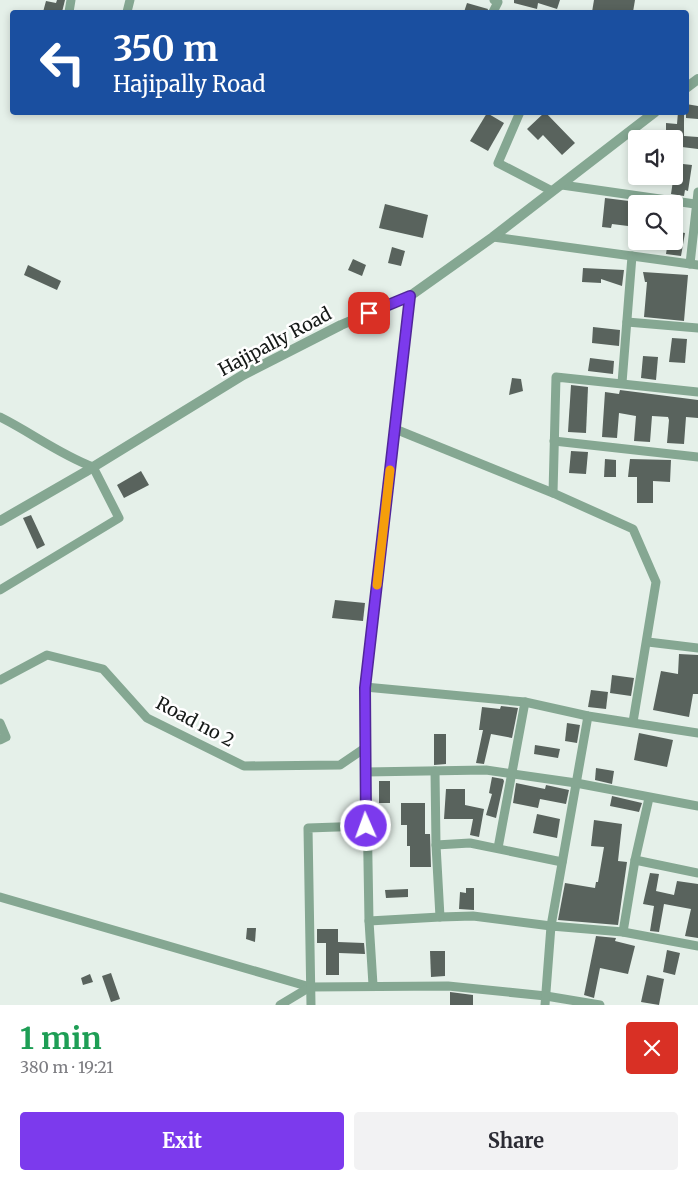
<!DOCTYPE html>
<html lang="en">
<head>
<meta charset="utf-8">
<style>
  body { margin:0; font-family:Merriweather,serif; background:#f2f2f3; color:#2b2b33; height:100vh; display:flex; flex-direction:column; font-size:19px; white-space:nowrap }
  * { box-sizing:border-box; margin:0 }
  p { font-size:16px; color:#7c7c81 }
  .icon { flex:none; width:28px; height:28px; fill:none; stroke:currentColor; stroke-width:2; stroke-linecap:round; stroke-linejoin:round }
  .map { position:relative; height:1005px; overflow:hidden }
  .drawer { display:flex; flex-direction:column; background:#fff; flex:1 }
  .drawer>* { flex:none }
  .banner { position:absolute; left:10px; top:10px; width:679px; height:105px; border-radius:5px; box-shadow:0 2px 8px #0003; background:#1a4fa0; color:#fff; overflow:hidden }
  .buttons { position:absolute; left:628px; top:130px; display:grid; gap:10px }
  .buttons a { display:grid; place-items:center; width:55px; height:55px; border-radius:5px; background:#fff; box-shadow:0 2px 8px #0003; font-size:25px }
  .pin { position:absolute; display:grid; place-items:center; width:42px; height:42px; color:#fff; margin:-21px; border-radius:10px; box-shadow:0 2px 8px #0006 }
  .me { position:absolute; width:55px; margin:-28px; rotate:358deg; stroke-linejoin:round; filter:drop-shadow(0 0 4px #0008) }
  .turn { display:flex; align-items:center; gap:18px; height:105px; padding:0 20px; font-size:22px }
  .turn .icon { width:65px; height:65px; stroke-width:2.5 }
  .turn b { display:block; font-size:35px; line-height:42px }
  .round { display:grid; place-items:center; flex:none; width:52px; height:52px; border-radius:5px; background:#f2f2f3 }
  .headline { display:flex; align-items:center; justify-content:space-between; height:85px; padding:0 20px }
  h1 { font-size:30px; font-weight:700; line-height:38px; color:#1e9e55 }
  .action { display:flex; gap:10px; margin-top:auto; padding:10px 20px }
  .action a { flex:1; height:58px; border-radius:5px; background:#7c3aed; color:#fff; font-size:20px; font-weight:700; line-height:58px; text-align:center }
  .action a+a { background:#f2f2f3; color:#2b2b33 }
  .map>svg:first-child { display:block }
  .building { fill:#59635d }
  .lines { fill:none; stroke-linecap:round; stroke-linejoin:round }
  .minor { stroke:#85a792; stroke-width:9 }
  .tertiary { stroke:#85a792; stroke-width:10 }
  .route-casing { stroke:#51269a; stroke-width:12 }
  .route { stroke:#7c3aed; stroke-width:9 }
  .slow { stroke:#f59e0b; stroke-width:9 }
  .labels { text-anchor:middle; stroke-width:5; stroke-linejoin:round; paint-order:stroke }
  .street-label { font-size:18px; fill:#151917; stroke:#fff }
</style>
</head>
<body>
<div class="map">
<svg width="698" height="1005" viewBox="0 0 698 1005">
  <rect width="100%" height="100%" fill="#e5f0e9"/>
  <g class="building">
    <polygon points="57,0 65,0 62,12 43,12 46,1 56,3"/>
    <polygon points="514,0 560,0 557,9 538,3 537,9 514,3"/>
    <polygon points="594,0 635,0 633,12 592,12"/>
    <polygon points="467,3 488,9 487,12 464,12"/>
    <polygon points="686,104 698,106 698,119 686,118"/>
    <polygon points="545,112 575,143 562,155 543,135 538,140 527,129"/>
    <polygon points="678,112 684,112 684,136 698,137 698,149 674,146 672,133 666,133 666,123 677,124"/>
    <polygon points="487,113 504,123 488,151 470,141"/>
    <polygon points="683,164 692,165 688,191 685,190 684,196 671,194 675,167 683,168"/>
    <polygon points="605,198 637,202 636,227 612,224 611,228 602,227"/>
    <polygon points="385,204 428,215 423,238 379,228"/>
    <polygon points="674,207 683,209 679,232 685,233 681,256 666,254 668,241 674,241"/>
    <polygon points="392,247 405,251 401,266 388,263"/>
    <polygon points="353,259 366,265 362,276 348,270"/>
    <polygon points="28,265 61,281 57,290 24,275"/>
    <polygon points="583,268 624,270 622,286 601,279 601,283 582,282"/>
    <polygon points="643,272 688,275 684,321 644,317 647,282 645,282"/>
    <polygon points="593,327 620,330 619,346 592,343"/>
    <polygon points="672,338 687,339 685,363 669,362"/>
    <polygon points="643,356 658,357 656,380 641,378"/>
    <polygon points="590,358 614,361 613,374 588,371"/>
    <polygon points="512,378 521,379 523,391 509,395"/>
    <polygon points="571,385 588,387 586,433 568,432"/>
    <polygon points="620,390 698,400 698,418 686,417 684,444 667,443 669,420 668,417 652,416 650,442 634,441 636,416 619,413 617,438 602,437 605,392 619,394"/>
    <polygon points="571,451 588,452 586,474 569,473"/>
    <polygon points="605,459 616,460 616,477 604,477"/>
    <polygon points="630,459 671,460 670,482 653,481 653,503 637,503 637,477 628,477"/>
    <polygon points="141,471 149,485 124,498 117,485"/>
    <polygon points="31,515 45,545 37,549 23,518"/>
    <polygon points="335,600 365,603 363,621 332,618"/>
    <polygon points="679,654 698,655 698,694 693,694 689,717 653,710 661,671 678,674"/>
    <polygon points="612,675 634,678 631,696 610,693"/>
    <polygon points="591,690 608,692 606,709 588,707"/>
    <polygon points="501,706 518,708 512,738 491,734 484,764 476,763 483,730 479,730 482,707 500,709"/>
    <polygon points="567,723 580,725 577,743 565,741"/>
    <polygon points="639,733 673,740 667,767 634,760"/>
    <polygon points="434,734 446,734 446,764 434,765"/>
    <polygon points="535,745 560,749 558,758 534,754"/>
    <polygon points="596,768 614,771 612,784 595,780"/>
    <polygon points="492,777 503,779 504,781 496,818 486,815 492,794 489,793"/>
    <rect x="379" y="781" width="11" height="22"/>
    <polygon points="516,783 545,789 546,785 569,790 566,804 540,799 538,808 513,803"/>
    <polygon points="446,789 465,789 465,805 484,809 479,837 470,835 473,819 444,819"/>
    <polygon points="612,796 642,803 639,812 610,806"/>
    <polygon points="401,803 425,803 425,834 430,834 431,867 410,867 410,846 407,846 407,825 401,825"/>
    <polygon points="537,814 560,819 557,838 533,833"/>
    <polygon points="594,820 622,824 618,861 627,862 618,925 558,920 565,883 595,888 596,882 598,882 604,847 591,846"/>
    <polygon points="650,873 659,874 656,891 674,895 677,881 698,884 698,938 685,936 691,909 664,904 659,932 650,931 654,906 643,904"/>
    <polygon points="466,888 474,888 474,910 459,909 460,892 466,893"/>
    <polygon points="408,889 408,897 386,898 385,890"/>
    <polygon points="247,928 256,928 255,942 246,939"/>
    <polygon points="317,929 338,929 338,942 364,943 365,954 339,953 339,975 326,975 326,943 317,943"/>
    <polygon points="596,936 616,938 615,941 635,946 628,974 600,968 594,998 584,995"/>
    <polygon points="667,950 680,953 675,975 663,972"/>
    <polygon points="430,951 445,951 445,976 431,977"/>
    <polygon points="111,973 120,999 111,1002 102,976"/>
    <polygon points="90,974 93,982 83,985 81,978"/>
    <polygon points="647,975 664,979 659,1005 641,1002"/>
    <polygon points="450,992 473,995 473,1005 450,1005"/>
  </g>
  <g class="lines">
    <g class="minor">
      <polyline points="69,12 71,0"/>
      <polyline points="127,12 130,0"/>
      <polyline points="493,12 498,2 494,0"/>
      <polyline points="520,112 498,163 552,191"/>
      <polyline points="562,185 695,204"/>
      <polyline points="493,237 698,265"/>
      <polyline points="690,264 698,192"/>
      <polyline points="627,322 698,328"/>
      <polyline points="622,383 632,256"/>
      <path d="M0,417C32,433 59,454 93,467L119,518L0,590"/>
      <polyline points="395,429 553,493"/>
      <polyline points="554,441 698,457"/>
      <polyline points="648,642 698,648"/>
      <polyline points="0,680 47,655 103,669 147,718 244,766 340,765 365,748"/>
      <polyline points="365,687 525,702 588,716 698,733"/>
      <polyline points="633,722 656,582 633,529 553,493 556,377 698,392"/>
      <polyline points="0,723 6,737 0,740"/>
      <polyline points="435,771 436,845 440,917 473,916 551,926 588,716"/>
      <polyline points="365,772 486,770 576,783 698,806"/>
      <polyline points="436,845 470,843 562,862"/>
      <polyline points="498,848 525,702"/>
      <polyline points="635,860 698,873"/>
      <polyline points="0,897 310,987 448,986 546,996 600,1005"/>
      <polyline points="369,921 365,687 410,296"/>
      <polyline points="623,932 635,860 649,798"/>
      <polyline points="373,985 369,921 440,917"/>
      <polyline points="280,1005 310,987"/>
      <polyline points="311,1005 308,828 366,826"/>
      <polyline points="545,1005 551,926 623,932 698,946"/>
    </g>
    <g class="tertiary">
      <polyline points="686,88 698,79"/>
      <polyline points="0,521 85,472 243,375 341,325 410,296 493,237 655,112"/>
    </g>
  </g>
  <g class="lines">
    <defs>
      <polyline id="route" points="366,826 365,688 410,296 369,313"/>
    </defs>
    <use href="#route" class="route-casing"/>
    <use href="#route" class="route"/>
    <polyline class="slow" points="377,585 390,470"/>
  </g>
  <g class="labels">
    <g class="street-label">
      <text transform="translate(275 342) rotate(-28)" y="6">Hajipally Road</text>
      <text transform="translate(195 722) rotate(28)" y="6">Road no 2</text>
    </g>
  </g>
</svg>
<div class="buttons">
<a><svg class="icon" aria-label="sound" viewBox="0 0 24 24"><path d="M4 9h4l5-4v14l-5-4H4zM17 9q2 3 0 6"/></svg></a>
<a><svg class="icon" aria-label="search" viewBox="0 0 24 24"><circle cx="10" cy="10" r="6"/><path d="M15 15l6 6"/></svg></a>
</div>
<div class="pin" style="left:369px;top:313px;background:#d93025"><svg class="icon" aria-label="arrive" viewBox="0 0 24 24"><path d="M6 21V4h12l-3 4 3 4H6"/></svg></div>
<svg class="me" style="left:366px;top:826px" viewBox="-20 -20 40 40"><circle r="17" fill="#7c3aed" stroke="#fff" stroke-width="3"/><path d="M0-11L8 9 0 5-8 9z" fill="#fff"/></svg>
<div class="banner">
<div class="turn"><svg class="icon" aria-label="left" viewBox="0 0 24 24"><path d="M17 20v-9H6M10 6l-5 5 5 5"/></svg><div><b>350 m</b>Hajipally Road</div></div>
</div>
</div>
<section class="drawer">
<div class="headline"><div><h1>1 min</h1><p>380 m · 19:21</p></div><a class="round" style="background:#d93025;color:#fff"><svg class="icon" aria-label="close" viewBox="0 0 24 24"><path d="M6 6l12 12M18 6L6 18"/></svg></a></div>
<div class="action"><a>Exit</a><a>Share</a></div>
</section>
</body>
</html>
